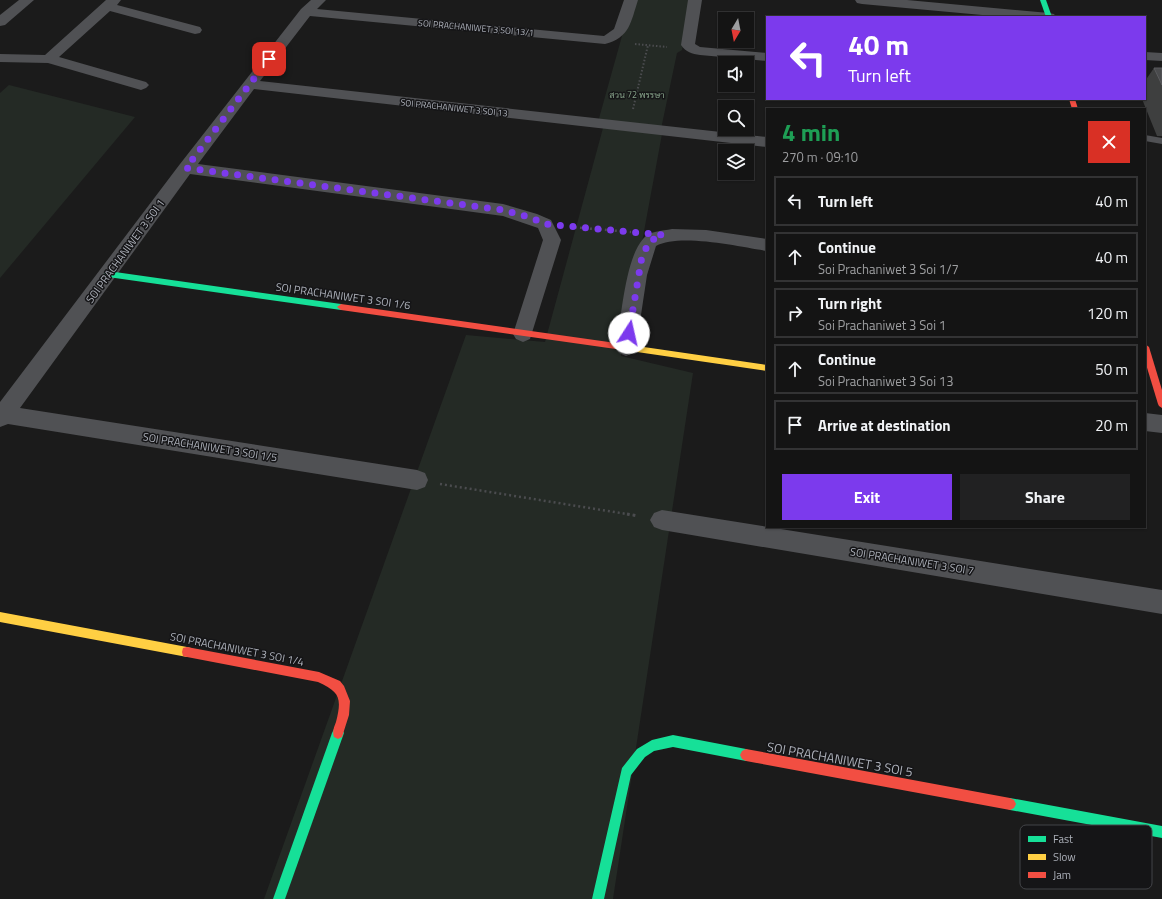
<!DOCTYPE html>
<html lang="en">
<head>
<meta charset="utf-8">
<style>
  body { margin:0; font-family:"Titillium Web",Sarabun,sans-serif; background:#212122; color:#f1f3f6; height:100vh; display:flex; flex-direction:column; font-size:15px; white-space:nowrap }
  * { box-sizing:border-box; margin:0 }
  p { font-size:13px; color:#9d9ea0 }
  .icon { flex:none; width:22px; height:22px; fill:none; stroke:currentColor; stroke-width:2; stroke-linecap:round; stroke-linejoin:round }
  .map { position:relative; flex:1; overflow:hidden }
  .details { position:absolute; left:766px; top:108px; width:380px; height:420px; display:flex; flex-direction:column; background:#141414; border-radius:0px; box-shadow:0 1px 3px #0004,0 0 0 1px #333334 }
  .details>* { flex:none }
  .top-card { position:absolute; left:766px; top:16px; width:380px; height:84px; border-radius:0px; box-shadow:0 1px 3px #0004,0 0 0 1px #333334; background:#7c3aed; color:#fff; overflow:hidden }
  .needle { width:26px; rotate:190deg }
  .controls { position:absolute; left:718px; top:12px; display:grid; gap:8px }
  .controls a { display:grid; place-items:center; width:36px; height:36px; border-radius:0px; background:#141414; box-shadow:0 1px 3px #0004,0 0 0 1px #333334; font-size:20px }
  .pin { position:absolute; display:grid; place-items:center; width:34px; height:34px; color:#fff; margin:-17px; border-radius:8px; box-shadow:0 2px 6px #0006 }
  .me { position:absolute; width:44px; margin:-22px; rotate:10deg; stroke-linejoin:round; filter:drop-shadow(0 0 3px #0008) }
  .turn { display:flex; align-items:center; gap:14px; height:84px; padding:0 16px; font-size:18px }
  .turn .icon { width:52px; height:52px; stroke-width:2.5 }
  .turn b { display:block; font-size:28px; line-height:34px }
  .round { display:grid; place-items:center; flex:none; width:42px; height:42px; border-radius:0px; background:#212122 }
  .summary { display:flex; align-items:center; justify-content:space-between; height:68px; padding:0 16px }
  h1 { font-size:24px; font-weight:700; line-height:30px; color:#1e9e55 }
  .action { display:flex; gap:8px; margin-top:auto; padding:8px 16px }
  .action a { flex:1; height:46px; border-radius:0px; background:#7c3aed; color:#fff; font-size:16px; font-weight:700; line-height:46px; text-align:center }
  .action a+a { background:#212122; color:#f1f3f6 }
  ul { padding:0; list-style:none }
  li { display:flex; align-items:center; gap:12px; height:50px; margin:0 8px 6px; padding:0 8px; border:2px solid #333334; border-radius:0px }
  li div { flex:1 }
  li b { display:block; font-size:15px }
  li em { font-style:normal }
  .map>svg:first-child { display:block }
  .green { fill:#242a25 }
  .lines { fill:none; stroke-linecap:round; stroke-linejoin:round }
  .path-far2 { stroke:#4b4c4f; stroke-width:2; stroke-dasharray:1.5 2; stroke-linecap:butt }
  .path-far1 { stroke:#4b4c4f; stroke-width:2.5; stroke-dasharray:2 3; stroke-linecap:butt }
  .path { stroke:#4b4c4f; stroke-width:3; stroke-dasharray:2.5 3.5; stroke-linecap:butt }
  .lane { fill:#505154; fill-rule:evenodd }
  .street { fill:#505154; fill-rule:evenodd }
  .fast { fill:#16e098; fill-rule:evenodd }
  .slow { fill:#ffcf43; fill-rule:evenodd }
  .jam { fill:#f24e42; fill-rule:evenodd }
  .wall { fill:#3e3f3f }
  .building { fill:#4a4b4d; stroke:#5a5b5e }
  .route { stroke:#7c3aed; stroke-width:7; stroke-dasharray:0 12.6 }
  .labels { text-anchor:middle; stroke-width:3; stroke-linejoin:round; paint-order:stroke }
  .far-street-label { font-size:9px; fill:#aeb2bb; stroke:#151517 }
  .far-park-label { font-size:9px; fill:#87a38a; stroke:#151517 }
  .street-label { font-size:11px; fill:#aeb2bb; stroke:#151517 }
  .near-street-label { font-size:13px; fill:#aeb2bb; stroke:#151517 }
  .key { fill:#151517; stroke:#434448; stroke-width:1 }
  .key-label { font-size:11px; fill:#aeb2bb }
</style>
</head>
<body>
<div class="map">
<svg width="1162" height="899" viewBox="0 0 1162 899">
  <rect width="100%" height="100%" fill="#1b1b1b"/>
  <g class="green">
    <polygon points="632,0 693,0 682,50 677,53 661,129 598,122"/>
    <polygon points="9,85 135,117 0,278 0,93"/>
    <polygon points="603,128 662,134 621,356 693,373 613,899 264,899 466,335 545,342"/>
  </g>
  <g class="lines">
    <g class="path-far2">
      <polyline points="635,44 667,47"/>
      <polyline points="633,109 648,45"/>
    </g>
    <g class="path-far1">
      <polyline points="570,227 631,232"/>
      <polyline points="440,484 633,515"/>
    </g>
    <polyline class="path" points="627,514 638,516"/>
    <polygon class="lane" points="1145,135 1162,138 1162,144 1145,141"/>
    <g class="street">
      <polygon points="19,0 34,0 5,25 0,26 0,15"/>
      <polygon points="106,0 121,0 117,5 200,27 202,30 200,33 195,34 110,11 59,57 146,82 149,85 146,88 141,90 48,63 0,62 0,54 45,55"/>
      <path d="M311,0H326L317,9L604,36L614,29L624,0H638C631,21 630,38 605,44L310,16L260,81L767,137V147L254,89L198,164L503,204L537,214L551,220L561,240L530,339L523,342L516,339L513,334L543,240L538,228L503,216L190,174L20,408L417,470L425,473L428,480L425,487L417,490L8,424L0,427V402L180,164L301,9Z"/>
      <path d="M688,0H702L695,44L700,47L767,53V61L700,55C692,54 686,52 681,45Z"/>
      <polygon points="855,0 907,0 1049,13 1054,14 1056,17 1004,17 862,4 857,3"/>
      <polygon points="1145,52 1162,53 1162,61 1145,60"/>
      <path d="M672,229L706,230L767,239V251C740,247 680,233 656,246L647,275L636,348L633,353L626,356L619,353L616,348C621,320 625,259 643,239C649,231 662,231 672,229Z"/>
      <polygon points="1145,413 1162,415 1162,433 1145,431"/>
      <polygon points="662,510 1162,590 1162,614 662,530 654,527 650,520 654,513"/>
    </g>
    <g class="fast">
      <polygon points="1040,0 1046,0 1052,17 1046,17"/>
      <polygon points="108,271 341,304 345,307 341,310 108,277 104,274"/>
      <polygon points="338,727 342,729 344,733 285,899 273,899 332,733 334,729"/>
      <polygon points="673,735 746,749 750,751 752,755 750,759 746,761 673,747 654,751 645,757 631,775 604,899 592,899 622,768 637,749 652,740"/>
      <polygon points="1010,798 1162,826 1162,838 1010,810 1006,808 1004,804 1006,800"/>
    </g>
    <g class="slow">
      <polygon points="637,346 767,365 767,371 637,352 633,349"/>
      <polygon points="0,612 187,647 191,648 192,652 191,656 187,657 0,622"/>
    </g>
    <g class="jam">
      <polygon points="1069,99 1075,99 1078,109 1072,109"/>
      <polygon points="341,304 637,346 641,349 637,352 341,310 337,307"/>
      <polygon points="1145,344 1149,347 1162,390 1162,408 1159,406 1158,404 1145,361"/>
      <path d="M187,647L319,672L340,681L344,686L350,701L349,715L342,737L338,739L334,737C332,732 334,727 336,722C342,698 340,692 318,682L187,657L183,656L182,652L183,648Z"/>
      <polygon points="746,749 1010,798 1014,800 1016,804 1014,808 1010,810 746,761 742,759 740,755 742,751"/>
    </g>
  </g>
  <polygon class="wall" points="1154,68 1162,68 1162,136 1157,136 1142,99 1145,99 1145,81"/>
  <polygon class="building" points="1154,68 1162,68 1162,85"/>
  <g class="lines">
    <polyline class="route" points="269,59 186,168 503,210 532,218 545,224 663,235 650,241 642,256 629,333"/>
  </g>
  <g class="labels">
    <g class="far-street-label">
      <text transform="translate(476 28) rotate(5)" y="3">SOI PRACHANIWET 3 SOI 13/1</text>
      <text transform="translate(454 108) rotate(6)" y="3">SOI PRACHANIWET 3 SOI 13</text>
    </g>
    <g class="far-park-label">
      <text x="637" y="98">สวน 72 พรรษา</text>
    </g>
    <g class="street-label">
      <text transform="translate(125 251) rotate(-54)" y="4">SOI PRACHANIWET 3 SOI 1</text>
      <text transform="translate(343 296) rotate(8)" y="4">SOI PRACHANIWET 3 SOI 1/6</text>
      <text transform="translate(210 447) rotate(9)" y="4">SOI PRACHANIWET 3 SOI 1/5</text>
      <text transform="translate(912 561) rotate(9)" y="4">SOI PRACHANIWET 3 SOI 7</text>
      <text transform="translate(237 649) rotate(11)" y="4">SOI PRACHANIWET 3 SOI 1/4</text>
    </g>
    <g class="near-street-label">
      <text transform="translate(840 759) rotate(10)" y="5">SOI PRACHANIWET 3 SOI 5</text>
    </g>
  </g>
  <rect x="1020" y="825" width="132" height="64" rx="6" class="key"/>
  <rect x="1028" y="836" width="18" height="6" fill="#16e098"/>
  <rect x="1028" y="854" width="18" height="6" fill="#ffcf43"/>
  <rect x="1028" y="872" width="18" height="6" fill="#f24e42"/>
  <g class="key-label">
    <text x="1053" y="843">Fast</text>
    <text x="1053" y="861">Slow</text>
    <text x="1053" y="879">Jam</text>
  </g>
</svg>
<div class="controls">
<a><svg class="needle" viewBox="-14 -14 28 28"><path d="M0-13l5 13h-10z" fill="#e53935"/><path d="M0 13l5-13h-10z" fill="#9d9ea0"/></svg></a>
<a><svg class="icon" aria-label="sound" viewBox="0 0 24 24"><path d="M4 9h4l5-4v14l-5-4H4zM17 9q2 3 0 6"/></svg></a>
<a><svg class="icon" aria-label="search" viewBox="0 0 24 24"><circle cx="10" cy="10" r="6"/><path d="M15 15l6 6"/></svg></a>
<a><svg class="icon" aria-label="layers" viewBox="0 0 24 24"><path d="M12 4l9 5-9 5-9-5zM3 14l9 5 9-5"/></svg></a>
</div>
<div class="pin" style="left:269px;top:59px;background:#d93025"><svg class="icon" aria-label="arrive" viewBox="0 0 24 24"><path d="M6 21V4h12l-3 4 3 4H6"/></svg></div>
<svg class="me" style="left:629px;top:333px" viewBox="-20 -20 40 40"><circle r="19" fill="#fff"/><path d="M0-13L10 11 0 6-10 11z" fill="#7c3aed"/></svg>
<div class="top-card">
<div class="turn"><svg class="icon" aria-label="left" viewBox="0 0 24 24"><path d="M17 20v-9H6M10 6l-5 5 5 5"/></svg><div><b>40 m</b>Turn left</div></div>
</div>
<section class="details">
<div class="summary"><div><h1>4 min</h1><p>270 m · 09:10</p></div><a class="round" style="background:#d93025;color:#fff"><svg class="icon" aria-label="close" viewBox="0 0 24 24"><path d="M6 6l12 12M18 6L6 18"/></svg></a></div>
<ul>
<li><svg class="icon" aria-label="left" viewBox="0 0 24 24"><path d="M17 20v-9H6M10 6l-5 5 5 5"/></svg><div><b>Turn left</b></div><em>40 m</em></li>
<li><svg class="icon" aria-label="ahead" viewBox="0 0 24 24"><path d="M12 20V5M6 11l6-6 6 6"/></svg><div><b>Continue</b><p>Soi Prachaniwet 3 Soi 1/7</p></div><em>40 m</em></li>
<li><svg class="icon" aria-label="right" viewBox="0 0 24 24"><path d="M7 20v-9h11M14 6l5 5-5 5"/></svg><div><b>Turn right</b><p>Soi Prachaniwet 3 Soi 1</p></div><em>120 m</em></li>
<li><svg class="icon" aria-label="ahead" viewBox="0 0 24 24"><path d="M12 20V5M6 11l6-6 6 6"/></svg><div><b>Continue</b><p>Soi Prachaniwet 3 Soi 13</p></div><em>50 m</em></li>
<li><svg class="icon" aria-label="arrive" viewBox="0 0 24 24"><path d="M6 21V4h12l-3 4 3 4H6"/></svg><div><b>Arrive at destination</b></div><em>20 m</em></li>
</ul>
<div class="action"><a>Exit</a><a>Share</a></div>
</section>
</div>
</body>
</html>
